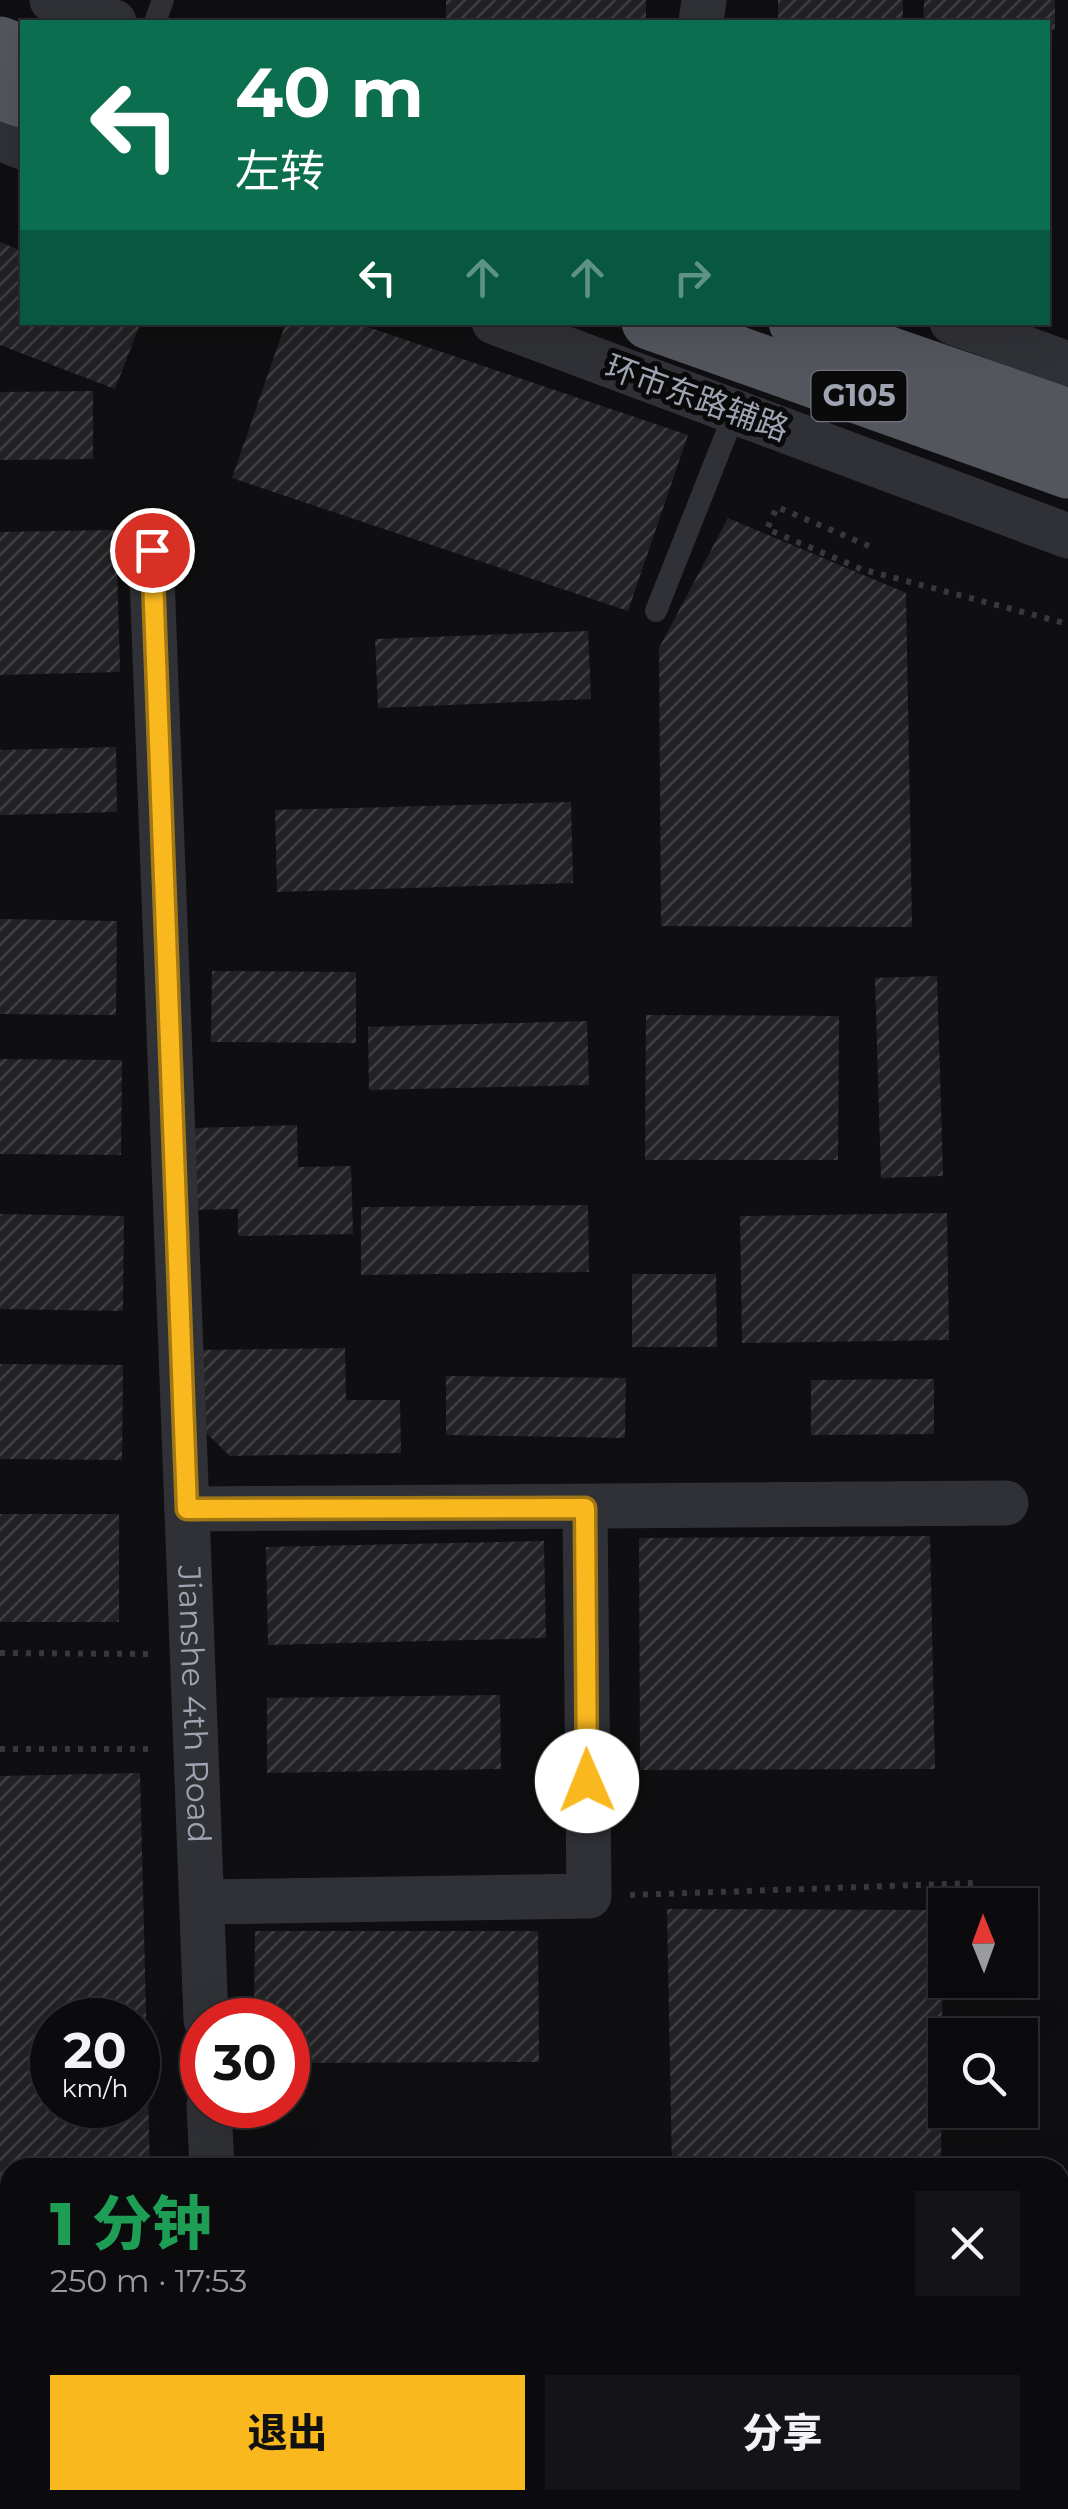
<!DOCTYPE html>
<html lang="zh">
<head>
<meta charset="utf-8">
<style>
  body { margin:0; font-family:Montserrat,"Noto Sans SC",sans-serif; background:#141416; color:#f1f3f6; height:100vh; display:flex; flex-direction:column; font-size:38px; white-space:nowrap }
  * { box-sizing:border-box; margin:0 }
  p { font-size:32px; color:#9a9b9d }
  .icon { flex:none; width:55px; height:55px; fill:none; stroke:currentColor; stroke-width:2; stroke-linecap:round; stroke-linejoin:round }
  .map { position:relative; flex:1; overflow:hidden }
  .drawer { position:absolute; left:0px; top:2158px; width:1070px; height:352px; display:flex; flex-direction:column; background:#0b0b0d; border-radius:30px 30px 0 0; box-shadow:0 10px 40px #0002,0 0 0 2px #2b2b2e }
  .drawer>* { flex:none }
  .banner { position:absolute; left:20px; top:20px; width:1030px; height:305px; border-radius:0px; box-shadow:0 10px 40px #0002,0 0 0 2px #2b2b2e; background:#0b6e4f; color:#fff; overflow:hidden }
  .needle { width:65px; rotate:359deg }
  .tools { position:absolute; left:928px; top:1888px; display:grid; gap:20px }
  .tools a { display:grid; place-items:center; width:110px; height:110px; border-radius:0px; background:#0b0b0d; box-shadow:0 10px 40px #0002,0 0 0 2px #2b2b2e; font-size:50px }
  .speed { position:absolute; left:30px; top:1998px; display:flex; gap:20px; font-size:50px; font-weight:700; text-align:center }
  .speed>* { display:grid; place-content:center; width:130px; height:130px; border-radius:50%; background:#0b0b0d; box-shadow:0 10px 40px #0002,0 0 0 2px #2b2b2e; line-height:1 }
  .speed small { font-size:25px; font-weight:400 }
  .speed .limit { border:15px solid #d22; background:#fff; color:#111 }
  .pin { position:absolute; display:grid; place-items:center; width:85px; height:85px; color:#fff; margin:-42px; border:5px solid #fff; border-radius:50%; box-shadow:0 2px 10px #0007 }
  .me { position:absolute; width:110px; margin:-55px; rotate:359deg; stroke-linejoin:round; filter:drop-shadow(0 0 8px #0008) }
  .turn { display:flex; align-items:center; gap:35px; height:210px; padding:0 50px; font-size:45px }
  .turn .icon { width:130px; height:130px; stroke-width:2.5 }
  .turn b { display:block; font-size:70px; line-height:85px }
  .lanes { display:flex; align-items:center; height:95px; padding:0 50px; background:#0003; justify-content:center; gap:50px; direction:ltr }
  .lanes .off { opacity:.35 }
  .round { display:grid; place-items:center; flex:none; width:105px; height:105px; border-radius:0px; background:#141416 }
  .summary { display:flex; align-items:center; justify-content:space-between; height:170px; padding:0 50px }
  h1 { font-size:60px; font-weight:800; line-height:75px; color:#1e9e55 }
  .cta { display:flex; gap:20px; margin-top:auto; padding:20px 50px }
  .cta a { flex:1; height:115px; border-radius:0px; background:#f9b81e; color:#111; font-size:40px; font-weight:800; line-height:115px; text-align:center }
  .cta a+a { background:#141416; color:#f1f3f6 }
  .map>svg:first-child { display:block }
  .building { fill:url(#building-hatch); fill-rule:evenodd }
  .lines { fill:none; stroke-linecap:round; stroke-linejoin:round }
  .path { stroke:#36383d; stroke-width:6; stroke-dasharray:5 8; stroke-linecap:butt }
  .service { stroke:#303136; stroke-width:22 }
  .minor { stroke:#303136; stroke-width:45 }
  .tertiary { stroke:#303136; stroke-width:55 }
  .trunk { stroke:#54565e; stroke-width:55 }
  .route-casing { stroke:#a27814; stroke-width:25 }
  .route { stroke:#f9b81e; stroke-width:18 }
  .labels { text-anchor:middle; stroke-width:10; stroke-linejoin:round; paint-order:stroke }
  .shield { fill:#0a0a0b; stroke:#727680; stroke-width:2.5 }
  .shield-label { font-size:30px; font-weight:bold; fill:#9fa4b2 }
  .street-label { font-size:32px; fill:#9fa4b2; stroke:#0a0a0b }
</style>
</head>
<body>
<div class="map">
<svg width="1068" height="2509" viewBox="0 0 1068 2509">
  <defs>
    <pattern id="building-hatch" width="6" height="6" patternUnits="userSpaceOnUse" patternTransform="scale(2.5)"><rect width="6" height="6" fill="#222225"/><path d="M-1 1l2-2M0 6l6-6M5 7l2-2" fill="none" stroke="#3f3f42"/></pattern>
  </defs>
  <rect width="100%" height="100%" fill="#0f0f11"/>
  <g class="building">
    <rect x="446" y="0" width="200" height="22"/>
    <rect x="778" y="0" width="125" height="22"/>
    <polygon points="924,0 1055,0 1055,30 1048,30 1048,22 923,22"/>
    <polygon points="0,242 22,251 22,322 141,322 115,389 0,345"/>
    <polygon points="286,322 353,322 688,435 628,611 232,478"/>
    <polygon points="93,391 93,459 0,460 0,392"/>
    <polygon points="728,518 906,593 912,927 661,926 659,648"/>
    <polygon points="116,530 120,672 0,675 0,532"/>
    <polygon points="588,631 591,699 378,708 375,639"/>
    <polygon points="116,747 117,812 0,815 0,750"/>
    <polygon points="571,802 573,883 277,892 275,810"/>
    <polygon points="0,919 117,921 116,1015 0,1014"/>
    <polygon points="212,971 356,972 356,1043 211,1042"/>
    <polygon points="937,976 943,1176 881,1178 875,978"/>
    <polygon points="646,1015 839,1016 838,1160 645,1160"/>
    <polygon points="587,1021 589,1085 369,1090 368,1027"/>
    <polygon points="0,1059 122,1060 121,1155 0,1154"/>
    <polygon points="297,1125 298,1167 351,1166 353,1234 238,1236 238,1209 194,1210 192,1128"/>
    <polygon points="588,1205 589,1272 361,1275 361,1207"/>
    <polygon points="947,1213 949,1340 742,1343 740,1216"/>
    <polygon points="0,1214 124,1216 123,1311 0,1309"/>
    <polygon points="632,1274 716,1274 717,1347 632,1347"/>
    <polygon points="345,1348 346,1400 400,1400 401,1453 230,1456 200,1427 199,1350"/>
    <polygon points="0,1364 123,1365 122,1460 0,1459"/>
    <polygon points="446,1376 626,1378 625,1438 446,1435"/>
    <polygon points="934,1379 934,1434 811,1435 811,1380"/>
    <rect x="0" y="1514" width="119" height="108"/>
    <polygon points="930,1536 935,1769 640,1770 639,1538"/>
    <polygon points="544,1541 546,1638 268,1645 266,1547"/>
    <polygon points="500,1695 501,1769 267,1773 267,1698"/>
    <path d="M140,1773L150,2168H10V2401H0V1776ZM52,2020H138V2105H52Z"/>
    <polygon points="667,1909 943,1910 941,2168 672,2168"/>
    <polygon points="255,1931 538,1931 539,2062 288,2063 288,2020 254,2020"/>
    <polygon points="859,2500 937,2500 937,2509 826,2509"/>
  </g>
  <g class="lines">
    <g class="path">
      <polyline points="869,546 777,507 767,529 861,569 1068,624"/>
      <polyline points="0,1653 149,1654"/>
      <polyline points="0,1749 154,1749"/>
      <polyline points="630,1895 976,1883"/>
    </g>
    <g class="service">
      <polyline points="155,22 163,0"/>
      <polyline points="656,611 735,412"/>
    </g>
    <g class="minor">
      <polyline points="52,0 114,22"/>
      <polyline points="701,22 704,0"/>
      <polyline points="0,138 22,147"/>
      <polyline points="494,322 1068,536"/>
      <polyline points="952,322 1068,364"/>
      <path id="s1" d="M151,550L206,2020"/>
      <polyline points="187,1509 1006,1503"/>
      <polyline points="202,1902 589,1896 585,1507"/>
      <polyline points="209,2105 212,2168"/>
      <polyline points="224,2500 224,2509"/>
      <polyline points="618,2509 653,2500"/>
    </g>
    <g class="tertiary">
      <polyline points="1060,2404 1068,2404"/>
      <polyline points="1012,2509 1012,2500"/>
    </g>
    <g class="trunk">
      <polyline points="0,44 22,53"/>
      <polyline points="0,92 22,100"/>
      <polyline points="649,322 1068,471"/>
      <polyline points="796,322 1068,416"/>
    </g>
  </g>
  <g class="lines">
    <defs>
      <polyline id="route" points="152,550 187,1509 585,1508 587,1781"/>
    </defs>
    <use href="#route" class="route-casing"/>
    <use href="#route" class="route"/>
  </g>
  <g class="labels">
    <rect class="shield" x="811.5" y="371" width="95" height="50" rx="8"/>
    <g class="shield-label">
      <text x="859" y="406">G105</text>
    </g>
    <g class="street-label">
      <text transform="translate(697 398) rotate(20)" y="11">环市东路辅路</text>
      <text dy="11" stroke="none"><textPath href="#s1" startOffset="1155">Jianshe 4th Road</textPath></text>
    </g>
  </g>
</svg>
<div class="tools">
<a><svg class="needle" viewBox="-14 -14 28 28"><path d="M0-13l5 13h-10z" fill="#e53935"/><path d="M0 13l5-13h-10z" fill="#9a9b9d"/></svg></a>
<a><svg class="icon" aria-label="search" viewBox="0 0 24 24"><circle cx="10" cy="10" r="6"/><path d="M15 15l6 6"/></svg></a>
</div>
<div class="speed"><div>20<small>km/h</small></div><div class="limit">30</div></div>
<div class="pin" style="left:152px;top:550px;background:#d93025"><svg class="icon" aria-label="arrive" viewBox="0 0 24 24"><path d="M6 21V4h12l-3 4 3 4H6"/></svg></div>
<svg class="me" style="left:587px;top:1781px" viewBox="-20 -20 40 40"><circle r="19" fill="#fff"/><path d="M0-13L10 11 0 6-10 11z" fill="#f9b81e"/></svg>
<div class="banner">
<div class="turn"><svg class="icon" aria-label="left" viewBox="0 0 24 24"><path d="M17 20v-9H6M10 6l-5 5 5 5"/></svg><div><b>40 m</b>左转</div></div>
<div class="lanes"><svg class="icon" aria-label="left" viewBox="0 0 24 24"><path d="M17 20v-9H6M10 6l-5 5 5 5"/></svg><svg class="icon off" aria-label="ahead" viewBox="0 0 24 24"><path d="M12 20V5M6 11l6-6 6 6"/></svg><svg class="icon off" aria-label="ahead" viewBox="0 0 24 24"><path d="M12 20V5M6 11l6-6 6 6"/></svg><svg class="icon off" aria-label="right" viewBox="0 0 24 24"><path d="M7 20v-9h11M14 6l5 5-5 5"/></svg></div>
</div>
<section class="drawer">
<div class="summary"><div><h1>1 分钟</h1><p>250 m · 17:53</p></div><a class="round"><svg class="icon" aria-label="close" viewBox="0 0 24 24"><path d="M6 6l12 12M18 6L6 18"/></svg></a></div>
<div class="cta"><a>退出</a><a>分享</a></div>
</section>
</div>
</body>
</html>
